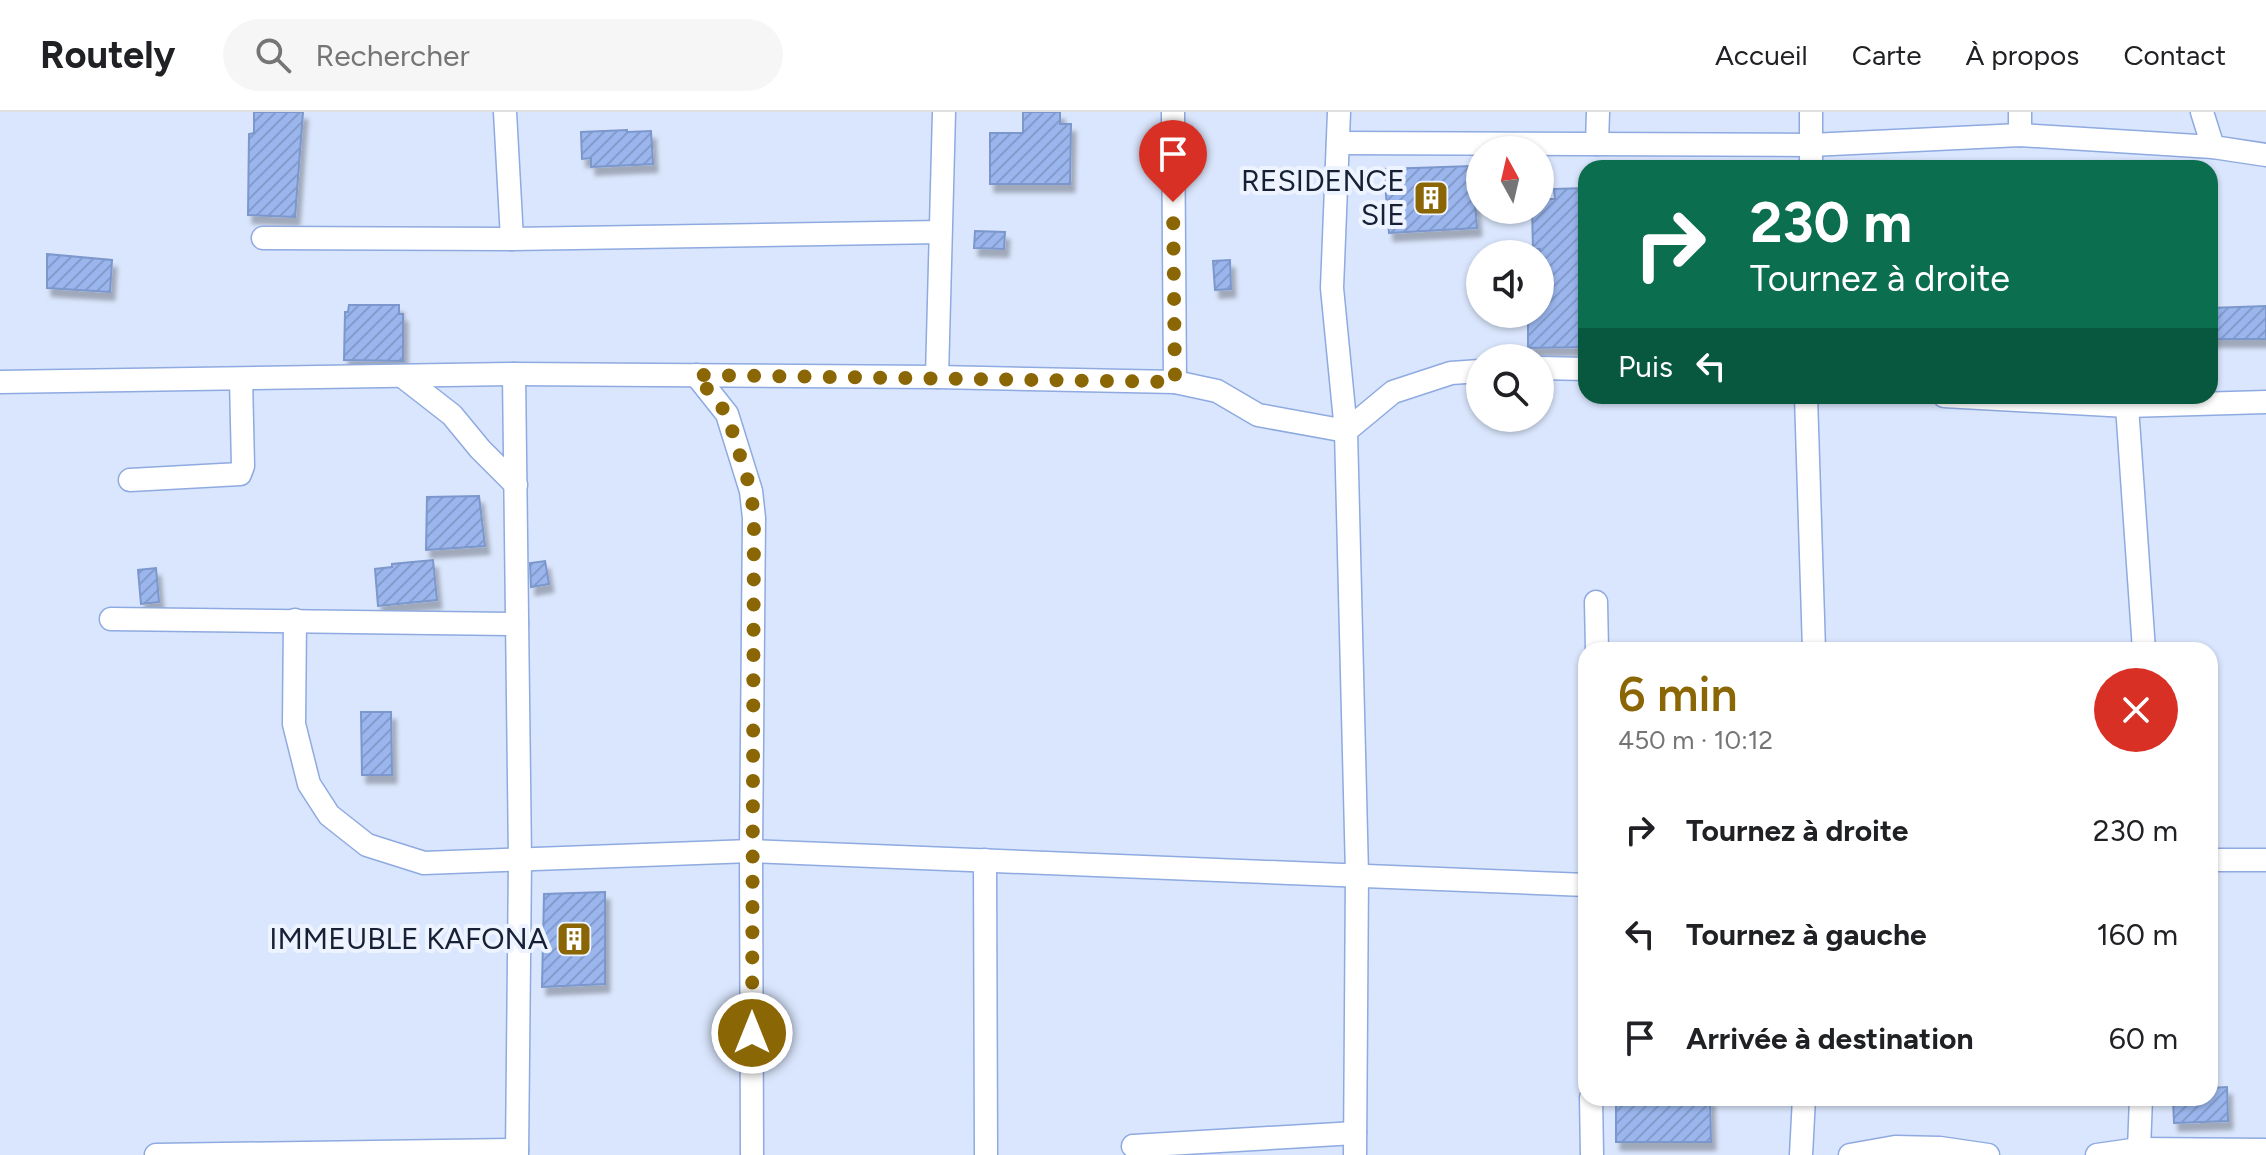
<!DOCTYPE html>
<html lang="fr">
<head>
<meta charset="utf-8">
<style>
  body { margin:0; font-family:Figtree,sans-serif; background:#f6f6f6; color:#202124; height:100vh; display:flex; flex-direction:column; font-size:30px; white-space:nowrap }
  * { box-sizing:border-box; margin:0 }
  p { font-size:26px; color:#757577 }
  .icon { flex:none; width:44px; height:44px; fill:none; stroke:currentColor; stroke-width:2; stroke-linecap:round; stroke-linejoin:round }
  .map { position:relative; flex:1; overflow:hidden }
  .drawer { position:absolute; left:1578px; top:530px; width:640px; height:464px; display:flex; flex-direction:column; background:#fff; border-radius:24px; box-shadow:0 2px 6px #0004 }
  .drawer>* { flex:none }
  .top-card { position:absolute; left:1578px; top:48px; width:640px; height:244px; border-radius:24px; box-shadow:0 2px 6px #0004; background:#0b6e4f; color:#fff; overflow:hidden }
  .needle { width:52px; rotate:352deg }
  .tools { position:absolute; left:1466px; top:24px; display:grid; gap:16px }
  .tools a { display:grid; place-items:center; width:88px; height:88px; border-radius:50%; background:#fff; box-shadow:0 2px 6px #0004; font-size:40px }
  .pin { position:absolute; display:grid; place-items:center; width:68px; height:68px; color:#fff; margin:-82px -34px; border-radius:50% 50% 50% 0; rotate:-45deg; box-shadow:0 0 8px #0007 }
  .pin .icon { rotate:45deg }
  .me { position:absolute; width:88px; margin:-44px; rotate:0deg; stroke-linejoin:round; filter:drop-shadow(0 0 6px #0008) }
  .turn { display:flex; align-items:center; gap:28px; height:168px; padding:0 40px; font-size:36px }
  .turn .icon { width:104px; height:104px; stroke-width:2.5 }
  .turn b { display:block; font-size:56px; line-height:68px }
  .then { display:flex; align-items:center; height:76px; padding:0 40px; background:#0003; gap:16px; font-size:30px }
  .round { display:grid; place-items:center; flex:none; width:84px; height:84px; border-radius:42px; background:#f6f6f6 }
  .overview { display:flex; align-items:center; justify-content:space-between; height:136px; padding:0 40px }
  h1 { font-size:48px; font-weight:600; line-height:60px; color:#8b6605 }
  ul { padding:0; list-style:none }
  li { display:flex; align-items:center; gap:24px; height:104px; padding:0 40px }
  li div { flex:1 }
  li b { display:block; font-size:30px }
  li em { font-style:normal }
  header { display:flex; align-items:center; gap:48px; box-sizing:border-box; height:112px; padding:0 40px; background:#fff; border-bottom:2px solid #e0e0e0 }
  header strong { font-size:38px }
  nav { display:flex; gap:44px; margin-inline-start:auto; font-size:28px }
  .search { width:560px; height:72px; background:#f6f6f6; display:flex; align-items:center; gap:20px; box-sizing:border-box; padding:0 28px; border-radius:44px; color:#757577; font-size:30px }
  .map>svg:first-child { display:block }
  .building { fill:url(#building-hatch); stroke:#7c97cc; stroke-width:2; filter:url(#shadow) }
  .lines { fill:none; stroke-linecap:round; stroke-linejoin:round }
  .minor-casing { stroke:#8eaae0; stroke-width:25 }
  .minor { stroke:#fff; stroke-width:22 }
  .route { stroke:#8b6605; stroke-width:14; stroke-dasharray:0 25.2 }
  .labels { text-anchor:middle; stroke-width:8; stroke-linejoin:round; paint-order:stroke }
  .poi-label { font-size:30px; fill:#162135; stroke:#edf3ff; text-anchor:end }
</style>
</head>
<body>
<header>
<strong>Routely</strong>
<div class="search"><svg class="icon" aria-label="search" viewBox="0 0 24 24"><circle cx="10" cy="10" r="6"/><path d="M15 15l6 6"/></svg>Rechercher</div>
<nav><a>Accueil</a><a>Carte</a><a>À propos</a><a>Contact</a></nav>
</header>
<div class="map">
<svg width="2266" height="1043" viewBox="0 0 2266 1043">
  <defs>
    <pattern id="building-hatch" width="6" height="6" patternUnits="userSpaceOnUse" patternTransform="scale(2)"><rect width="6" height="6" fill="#9ab6ed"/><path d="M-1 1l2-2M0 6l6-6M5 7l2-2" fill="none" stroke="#849ccc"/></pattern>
    <filter id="shadow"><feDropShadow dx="4.5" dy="8" stdDeviation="2" flood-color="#0004"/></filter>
  </defs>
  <rect width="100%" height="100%" fill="#dae6fd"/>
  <g class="building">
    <polygon points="254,0 303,0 295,105 248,103 249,22 254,21"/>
    <polygon points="1023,0 1060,0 1060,12 1071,12 1070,72 990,72 990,21 1023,21"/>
    <polygon points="627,18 627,20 651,19 653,52 591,55 591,46 582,47 581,20"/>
    <polygon points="1472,54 1477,116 1389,121 1384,57"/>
    <polygon points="1586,76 1586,136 1582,136 1582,202 1586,201 1586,235 1528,236 1528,202 1540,202 1540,137 1533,137 1532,98 1540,98 1540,87 1555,87 1554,77"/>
    <polygon points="975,119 1005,120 1004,137 974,136"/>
    <polygon points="47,142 112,148 110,180 47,176"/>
    <polygon points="1230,148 1231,177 1215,178 1213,149"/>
    <polygon points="349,193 399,193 399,202 403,202 403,249 344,248 345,200 348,200"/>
    <polygon points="2266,194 2266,227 2210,227 2210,196"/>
    <polygon points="479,384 485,434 426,438 427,385"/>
    <polygon points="433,448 437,488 378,494 375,457 392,455 392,452"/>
    <polygon points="545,449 549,472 531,475 530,451"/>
    <polygon points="156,456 159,490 141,492 138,458"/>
    <polygon points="361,600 391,600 392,663 362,663"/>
    <polygon points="605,780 605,872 542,875 544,782"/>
    <polygon points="2227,975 2228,1009 2174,1011 2173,986 2210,986 2210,976"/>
    <polygon points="1616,986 1710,986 1711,1030 1616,1030"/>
  </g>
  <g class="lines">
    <defs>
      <g id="minor">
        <polyline points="505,0 512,127"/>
        <polyline points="1173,0 1175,270"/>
        <polyline points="1339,0 1332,176 1346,319 1357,762 1355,1043"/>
        <polyline points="2202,0 2213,35 2266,43"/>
        <polyline points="2020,23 2020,0"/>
        <polyline points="1338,31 1811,33 2020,23 2213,35"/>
        <polyline points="1597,32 1598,0"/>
        <polyline points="1811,56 1811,0"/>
        <polyline points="263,126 512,127 940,120"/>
        <polyline points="1540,256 1586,257"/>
        <polyline points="514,262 520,748 517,1043"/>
        <polyline points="696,263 727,302 751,379 754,406 751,739 752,1043"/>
        <polyline points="402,264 452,303 480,337 516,373"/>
        <polyline points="937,265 944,0"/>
        <polyline points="0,270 514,262 937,265 1175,270 1217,279 1258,303 1346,319 1393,280 1451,261 1480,259"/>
        <polyline points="1806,284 1814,538"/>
        <polyline points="1944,284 2127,294 2266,290"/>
        <polyline points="2127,294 2144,538"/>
        <polyline points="130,368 240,362 243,354 241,267"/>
        <polyline points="1596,490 1597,538"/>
        <polyline points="111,507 517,512"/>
        <polyline points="295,508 294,612 309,672 329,703 367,733 424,751 751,739 1586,773"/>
        <polyline points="985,748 986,1043"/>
        <polyline points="2210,748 2266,748"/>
        <polyline points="1591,986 1592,1043"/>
        <polyline points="1133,1034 1355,1021"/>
        <polyline points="2139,1037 2141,986"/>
        <polyline points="156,1043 517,1038"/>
        <polyline points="1801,1043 1804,986"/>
        <polyline points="1850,1043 1895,1035 1940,1036 1988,1043"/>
        <polyline points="2097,1043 2139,1037 2266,1038"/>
      </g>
    </defs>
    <use href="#minor" class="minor-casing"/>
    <use href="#minor" class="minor"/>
  </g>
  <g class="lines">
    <polyline class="route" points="752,921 754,406 751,379 727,302 696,263 1175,270 1173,90"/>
  </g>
  <defs>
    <symbol id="building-square" viewBox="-11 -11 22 22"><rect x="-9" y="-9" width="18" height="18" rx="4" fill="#8b6605" stroke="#edf3ff"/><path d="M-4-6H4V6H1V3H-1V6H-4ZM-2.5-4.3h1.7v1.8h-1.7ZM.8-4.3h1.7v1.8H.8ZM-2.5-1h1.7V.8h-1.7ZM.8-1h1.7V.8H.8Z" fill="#fff"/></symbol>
  </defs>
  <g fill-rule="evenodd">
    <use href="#building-square" x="1411" y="66" width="40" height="40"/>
    <use href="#building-square" x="554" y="807" width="40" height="40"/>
  </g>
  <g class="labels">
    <g class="poi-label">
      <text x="1405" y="79">RESIDENCE<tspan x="1405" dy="34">SIE</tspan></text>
      <text x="548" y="837">IMMEUBLE KAFONA</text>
    </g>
  </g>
</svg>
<div class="tools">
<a><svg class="needle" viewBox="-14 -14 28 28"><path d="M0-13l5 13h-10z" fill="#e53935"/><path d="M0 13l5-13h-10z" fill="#757577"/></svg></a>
<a><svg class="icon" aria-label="sound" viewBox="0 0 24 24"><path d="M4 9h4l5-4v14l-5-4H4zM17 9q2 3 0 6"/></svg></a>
<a><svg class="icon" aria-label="search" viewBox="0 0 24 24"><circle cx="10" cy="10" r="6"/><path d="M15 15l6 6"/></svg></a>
</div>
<div class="pin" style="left:1173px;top:90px;background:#d93025"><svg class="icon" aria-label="arrive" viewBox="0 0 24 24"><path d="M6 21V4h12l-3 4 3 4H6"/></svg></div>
<svg class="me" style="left:752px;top:921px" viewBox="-20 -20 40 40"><circle r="17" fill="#8b6605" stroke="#fff" stroke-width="3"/><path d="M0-11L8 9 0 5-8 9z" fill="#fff"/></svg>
<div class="top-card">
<div class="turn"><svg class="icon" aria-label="right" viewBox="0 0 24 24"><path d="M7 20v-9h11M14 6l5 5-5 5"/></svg><div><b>230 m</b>Tournez à droite</div></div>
<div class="then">Puis<svg class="icon" aria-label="left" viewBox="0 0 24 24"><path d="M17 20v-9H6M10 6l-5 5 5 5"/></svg></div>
</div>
<section class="drawer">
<div class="overview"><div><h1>6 min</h1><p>450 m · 10:12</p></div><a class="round" style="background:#d93025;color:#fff"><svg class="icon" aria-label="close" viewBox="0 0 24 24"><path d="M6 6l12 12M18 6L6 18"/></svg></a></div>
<ul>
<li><svg class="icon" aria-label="right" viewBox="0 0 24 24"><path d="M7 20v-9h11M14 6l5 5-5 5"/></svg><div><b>Tournez à droite</b></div><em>230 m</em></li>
<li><svg class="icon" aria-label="left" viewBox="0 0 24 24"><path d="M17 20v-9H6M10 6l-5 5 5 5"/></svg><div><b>Tournez à gauche</b></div><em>160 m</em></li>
<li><svg class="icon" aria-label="arrive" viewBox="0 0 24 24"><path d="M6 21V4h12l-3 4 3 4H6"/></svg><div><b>Arrivée à destination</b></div><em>60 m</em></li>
</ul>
</section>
</div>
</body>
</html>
